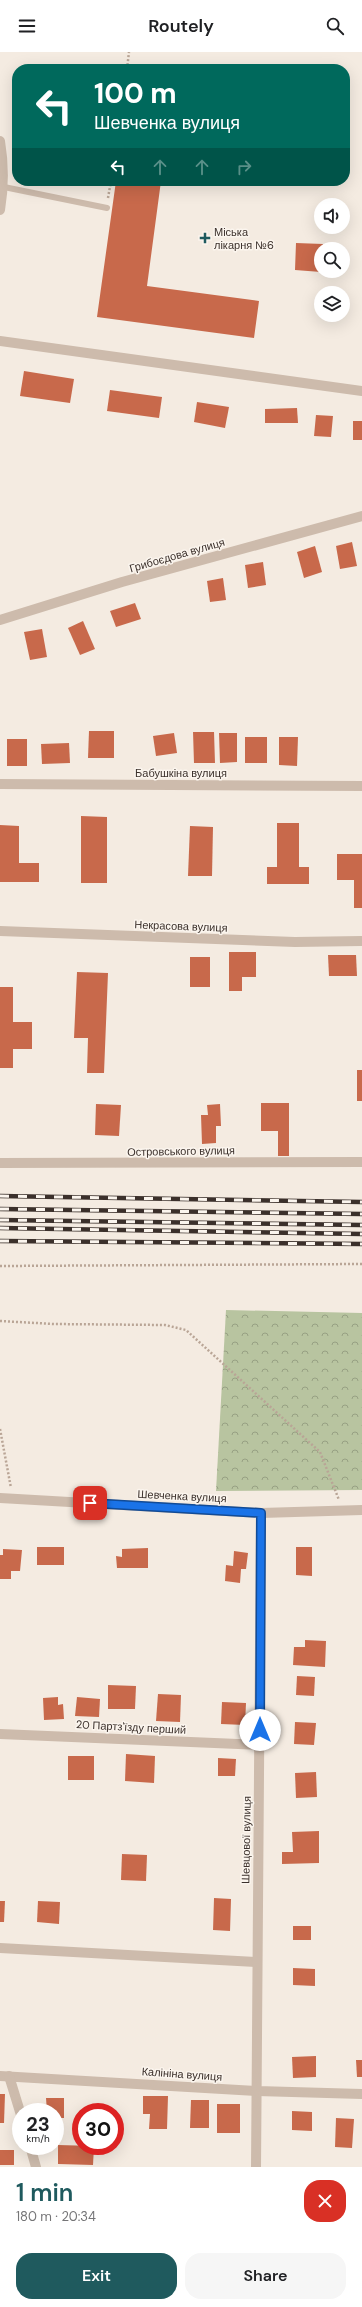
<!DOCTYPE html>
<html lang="en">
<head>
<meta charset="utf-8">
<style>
  body { margin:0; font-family:"DM Sans",sans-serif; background:#f6f6f6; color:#202124; height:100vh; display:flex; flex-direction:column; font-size:15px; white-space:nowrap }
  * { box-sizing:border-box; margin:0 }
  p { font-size:13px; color:#757577 }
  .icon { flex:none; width:22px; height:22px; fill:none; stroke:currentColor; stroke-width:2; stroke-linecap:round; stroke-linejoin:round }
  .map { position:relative; height:2115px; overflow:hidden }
  .panel { display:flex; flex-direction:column; background:#fff; flex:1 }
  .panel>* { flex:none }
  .guide { position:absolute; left:12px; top:12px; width:338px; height:122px; border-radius:16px; box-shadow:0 4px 16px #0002; background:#00695c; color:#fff; overflow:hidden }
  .fabs { position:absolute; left:314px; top:146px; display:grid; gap:8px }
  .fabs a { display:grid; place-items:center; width:36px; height:36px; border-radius:50%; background:#fff; box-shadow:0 4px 16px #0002; font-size:20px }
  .speed { position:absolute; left:12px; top:2051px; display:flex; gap:8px; font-size:20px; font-weight:700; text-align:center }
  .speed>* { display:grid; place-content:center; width:52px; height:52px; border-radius:50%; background:#fff; box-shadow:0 4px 16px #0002; line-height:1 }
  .speed small { font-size:10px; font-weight:400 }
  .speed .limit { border:6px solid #d22; background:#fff; color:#111 }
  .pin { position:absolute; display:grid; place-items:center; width:34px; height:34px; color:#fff; margin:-17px; border-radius:8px; box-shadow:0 2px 6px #0006 }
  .me { position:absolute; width:44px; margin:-22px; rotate:0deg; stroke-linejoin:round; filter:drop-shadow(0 0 3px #0008) }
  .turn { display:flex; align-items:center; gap:14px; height:84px; padding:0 16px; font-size:18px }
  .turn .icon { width:52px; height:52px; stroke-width:2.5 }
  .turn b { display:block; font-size:28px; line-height:34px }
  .lanes { display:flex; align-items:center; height:38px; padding:0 16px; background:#0003; justify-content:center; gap:20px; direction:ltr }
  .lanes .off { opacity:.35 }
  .round { display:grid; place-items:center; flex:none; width:42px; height:42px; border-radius:16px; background:#f6f6f6 }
  .overview { display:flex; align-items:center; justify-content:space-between; height:68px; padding:0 16px }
  h1 { font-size:24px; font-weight:600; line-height:30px; color:#1f5a5e }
  .cta { display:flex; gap:8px; margin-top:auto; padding:8px 16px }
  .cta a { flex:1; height:46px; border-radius:16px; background:#1f5a5e; color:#fff; font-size:16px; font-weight:600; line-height:46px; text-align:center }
  .cta a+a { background:#f6f6f6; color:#202124 }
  header { display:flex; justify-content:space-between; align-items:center; height:52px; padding:0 16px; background:#fff; font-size:18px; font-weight:600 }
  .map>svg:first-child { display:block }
  .forest { fill:url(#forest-crowns) }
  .building { fill:#c8694b }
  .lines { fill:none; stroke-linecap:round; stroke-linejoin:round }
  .path { stroke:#b9a596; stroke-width:2.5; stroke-dasharray:2 2; stroke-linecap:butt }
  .service { stroke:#cdbbac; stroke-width:6 }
  .minor { stroke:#cdbbac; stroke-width:10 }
  .rail-casing { stroke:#3b302b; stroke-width:4.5 }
  .rail { stroke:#fbf5ee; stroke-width:3; stroke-dasharray:9; stroke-linecap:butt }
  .route-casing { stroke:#114b97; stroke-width:10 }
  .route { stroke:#1a73e8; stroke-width:7 }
  .poi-dot { fill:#1f5a5e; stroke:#fbf5ee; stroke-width:1.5 }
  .labels { text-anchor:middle; stroke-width:3; stroke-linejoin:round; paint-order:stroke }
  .poi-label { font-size:11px; fill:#3b302b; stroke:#fbf5ee; text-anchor:start }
  .street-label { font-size:11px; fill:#3b302b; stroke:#fbf5ee }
</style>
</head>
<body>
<header><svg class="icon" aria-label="menu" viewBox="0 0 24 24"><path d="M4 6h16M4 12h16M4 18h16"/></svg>Routely<svg class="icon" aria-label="search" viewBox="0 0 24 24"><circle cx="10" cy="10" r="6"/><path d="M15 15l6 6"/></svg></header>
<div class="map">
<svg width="362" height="2115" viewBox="0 0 362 2115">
  <defs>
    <pattern id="forest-crowns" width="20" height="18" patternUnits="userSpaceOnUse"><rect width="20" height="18" fill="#b8c4a0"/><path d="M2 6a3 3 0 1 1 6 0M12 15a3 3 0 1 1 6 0" fill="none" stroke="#97a083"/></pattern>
  </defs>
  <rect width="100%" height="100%" fill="#f4ebe1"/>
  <polygon class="forest" points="226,1258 362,1261 362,1438 216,1439"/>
  <g class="building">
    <polygon points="116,129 161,129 147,234 259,249 254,286 97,265"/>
    <polygon points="296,191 323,192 323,197 321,197 321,220 295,218"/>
    <polygon points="24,319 74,327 70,351 20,344"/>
    <polygon points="110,338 162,345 159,366 107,359"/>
    <polygon points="197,350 229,355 225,376 194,370"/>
    <polygon points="297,356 298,371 265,371 265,357"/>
    <polygon points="316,363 333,364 331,385 314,384"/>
    <rect x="353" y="369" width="9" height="19"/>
    <polygon points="352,490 357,514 340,517 336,494"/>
    <polygon points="315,494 322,520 304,526 297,500"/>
    <polygon points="263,510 266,533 248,536 245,513"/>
    <polygon points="223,526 226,548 210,550 207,529"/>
    <polygon points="135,551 141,567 116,575 110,559"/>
    <polygon points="83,569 95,597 80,603 68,576"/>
    <polygon points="42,577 47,605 30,608 24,580"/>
    <polygon points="89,679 114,679 114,706 88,706"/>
    <polygon points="193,680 214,680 215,711 194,711"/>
    <polygon points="174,681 177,701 156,704 153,684"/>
    <polygon points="219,681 237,681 237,710 220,711"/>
    <rect x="245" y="685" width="22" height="26"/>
    <polygon points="279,685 298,685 297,714 279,713"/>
    <rect x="7" y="687" width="20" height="27"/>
    <polygon points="69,691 70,711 42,712 41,692"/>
    <polygon points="81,764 107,765 107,831 81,831"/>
    <polygon points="277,771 299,771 299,815 309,815 309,832 267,832 267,815 277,815"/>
    <polygon points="0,773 19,774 19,811 39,811 39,830 0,830"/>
    <polygon points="190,774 213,775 212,824 188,824"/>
    <polygon points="337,802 362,802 362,856 354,856 354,828 337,828"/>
    <polygon points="229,900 256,900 256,925 242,925 242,939 229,939"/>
    <polygon points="328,903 356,903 357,924 329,924"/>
    <rect x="190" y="905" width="20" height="30"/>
    <polygon points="77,920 108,921 104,1021 87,1021 88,986 74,986"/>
    <polygon points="0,935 13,935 13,970 32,970 32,997 13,997 13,1016 0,1016"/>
    <rect x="357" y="1018" width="5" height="31"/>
    <polygon points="261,1051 289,1051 289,1104 278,1104 278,1079 261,1079"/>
    <polygon points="96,1052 121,1053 119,1084 95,1083"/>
    <polygon points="220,1052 221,1074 216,1074 216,1091 202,1092 201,1063 208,1063 207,1053"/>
    <rect x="37" y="1495" width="27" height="18"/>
    <polygon points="296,1495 312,1495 312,1524 296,1523"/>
    <polygon points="148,1496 148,1516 117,1516 116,1504 122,1505 122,1497"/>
    <polygon points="3,1497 22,1498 20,1519 11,1519 11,1527 0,1527 0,1503 3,1503"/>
    <polygon points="234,1499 248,1501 246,1517 241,1517 240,1531 225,1529 226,1513 233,1514"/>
    <polygon points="305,1588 326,1589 325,1615 293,1613 294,1595 305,1595"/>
    <polygon points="297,1624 315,1625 314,1644 296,1643"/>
    <polygon points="108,1633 136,1634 135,1657 108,1657"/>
    <polygon points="158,1642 181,1643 180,1670 156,1669"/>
    <polygon points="58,1645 58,1653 63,1652 64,1667 44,1668 43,1646"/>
    <polygon points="77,1645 100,1647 99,1665 75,1664"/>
    <polygon points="222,1650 246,1651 245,1673 221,1672"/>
    <polygon points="295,1670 316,1671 314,1693 294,1692"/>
    <polygon points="126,1702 155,1704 154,1731 125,1729"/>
    <rect x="68" y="1704" width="26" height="24"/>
    <polygon points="218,1706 236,1707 235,1724 218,1724"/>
    <polygon points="316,1720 317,1745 296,1746 295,1721"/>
    <polygon points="319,1779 319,1811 282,1812 282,1800 293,1800 292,1780"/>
    <polygon points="122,1802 147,1803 146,1829 121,1828"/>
    <polygon points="214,1846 231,1847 230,1879 213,1878"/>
    <polygon points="0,1849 5,1849 4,1870 0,1870"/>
    <polygon points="38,1849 60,1850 59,1872 37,1870"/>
    <rect x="293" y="1874" width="18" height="14"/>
    <polygon points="293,1916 315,1917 315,1934 293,1933"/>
    <polygon points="316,2004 316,2025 293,2026 292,2005"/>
    <polygon points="356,2008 362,2008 362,2025 357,2025"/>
    <polygon points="0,2042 5,2042 4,2071 0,2071"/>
    <polygon points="143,2044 168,2044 167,2077 149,2077 150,2062 143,2062"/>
    <polygon points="46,2046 64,2046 64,2066 55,2066 55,2060 47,2060"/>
    <polygon points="191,2048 209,2048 209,2076 190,2076"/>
    <rect x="217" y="2052" width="23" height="29"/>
    <polygon points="292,2059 312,2060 312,2079 292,2078"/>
    <polygon points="336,2066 354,2067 352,2096 335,2095"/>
    <polygon points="58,2093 94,2094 93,2113 58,2112"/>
    <rect x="0" y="2098" width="14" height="15"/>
  </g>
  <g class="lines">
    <g class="path">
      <polyline points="127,17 129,0"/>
      <polyline points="108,146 111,129"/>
      <polyline points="0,1214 362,1212"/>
      <polyline points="0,1269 54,1272 165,1273 186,1278 320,1400 339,1448"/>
      <polyline points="0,1377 11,1436"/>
    </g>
    <polyline class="service" points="4,135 107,156"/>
    <g class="minor">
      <path d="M0,89C4,113 4,134 0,158"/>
      <polyline points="0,289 362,339"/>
      <polyline points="0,568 122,530 362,464"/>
      <polyline points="0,732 362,734"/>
      <polyline points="0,879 295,890 362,889"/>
      <polyline points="0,1111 362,1110"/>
      <polyline points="0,1446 261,1461 362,1458"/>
      <polyline points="0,1682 260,1693"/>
      <polyline points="0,1896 256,1910"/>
      <polyline points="0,2024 257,2039 362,2042"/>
      <polyline points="9,2024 21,2063"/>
      <polyline points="30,2094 36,2115"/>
      <polyline points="256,2115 261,1461"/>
    </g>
    <defs>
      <g id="rail">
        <polyline points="0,1144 362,1150"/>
        <polyline points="0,1157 362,1162"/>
        <polyline points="0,1168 362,1173"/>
        <polyline points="0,1176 362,1182"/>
        <polyline points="0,1189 362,1192"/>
      </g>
    </defs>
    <use href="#rail" class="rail-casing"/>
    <use href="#rail" class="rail"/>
  </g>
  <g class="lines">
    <defs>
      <polyline id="route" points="90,1451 261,1461 260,1678"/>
    </defs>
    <use href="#route" class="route-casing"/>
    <use href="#route" class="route"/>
  </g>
  <path class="poi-dot" d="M203 180h4v4h4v4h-4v4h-4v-4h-4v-4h4z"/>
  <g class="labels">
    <g class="poi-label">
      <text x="214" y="184">Міська<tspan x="214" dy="13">лікарня №6</tspan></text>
    </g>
    <g class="street-label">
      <text transform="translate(177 503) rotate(-16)" y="4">Грибоєдова вулиця</text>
      <text x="181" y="725">Бабушкіна вулиця</text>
      <text transform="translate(181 874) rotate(2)" y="4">Некрасова вулиця</text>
      <text transform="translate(181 1099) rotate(-1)" y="4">Островського вулиця</text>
      <text transform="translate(182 1444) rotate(3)" y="4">Шевченка вулиця</text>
      <text transform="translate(131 1675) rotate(3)" y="4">20 Партз'їзду перший</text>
      <text transform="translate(246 1788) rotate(-89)" y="4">Шевцової вулиця</text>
      <text transform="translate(182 2022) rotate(4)" y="4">Калініна вулиця</text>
    </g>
  </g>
</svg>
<div class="fabs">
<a><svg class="icon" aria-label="sound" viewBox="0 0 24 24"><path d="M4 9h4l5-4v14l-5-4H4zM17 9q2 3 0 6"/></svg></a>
<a><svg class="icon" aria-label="search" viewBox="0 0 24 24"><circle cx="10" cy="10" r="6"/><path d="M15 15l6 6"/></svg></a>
<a><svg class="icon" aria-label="layers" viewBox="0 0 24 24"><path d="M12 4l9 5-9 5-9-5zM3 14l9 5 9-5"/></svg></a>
</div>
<div class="speed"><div>23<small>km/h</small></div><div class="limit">30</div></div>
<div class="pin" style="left:90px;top:1451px;background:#d93025"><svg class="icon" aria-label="arrive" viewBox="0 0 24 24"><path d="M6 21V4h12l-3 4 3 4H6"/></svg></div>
<svg class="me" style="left:260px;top:1678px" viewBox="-20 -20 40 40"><circle r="19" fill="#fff"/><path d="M0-13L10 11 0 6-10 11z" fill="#1a73e8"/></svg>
<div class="guide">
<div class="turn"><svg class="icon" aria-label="left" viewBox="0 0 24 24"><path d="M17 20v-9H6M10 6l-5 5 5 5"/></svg><div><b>100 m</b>Шевченка вулиця</div></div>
<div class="lanes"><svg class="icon" aria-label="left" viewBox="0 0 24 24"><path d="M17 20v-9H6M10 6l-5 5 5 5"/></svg><svg class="icon off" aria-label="ahead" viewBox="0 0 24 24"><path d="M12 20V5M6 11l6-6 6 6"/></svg><svg class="icon off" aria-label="ahead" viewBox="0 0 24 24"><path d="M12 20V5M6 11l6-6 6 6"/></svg><svg class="icon off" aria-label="right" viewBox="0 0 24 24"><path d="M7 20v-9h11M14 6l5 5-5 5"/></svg></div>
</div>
</div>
<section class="panel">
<div class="overview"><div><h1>1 min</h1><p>180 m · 20:34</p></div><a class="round" style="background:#d93025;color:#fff"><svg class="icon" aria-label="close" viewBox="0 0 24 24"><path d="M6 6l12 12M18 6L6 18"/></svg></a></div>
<div class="cta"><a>Exit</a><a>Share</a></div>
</section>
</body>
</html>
